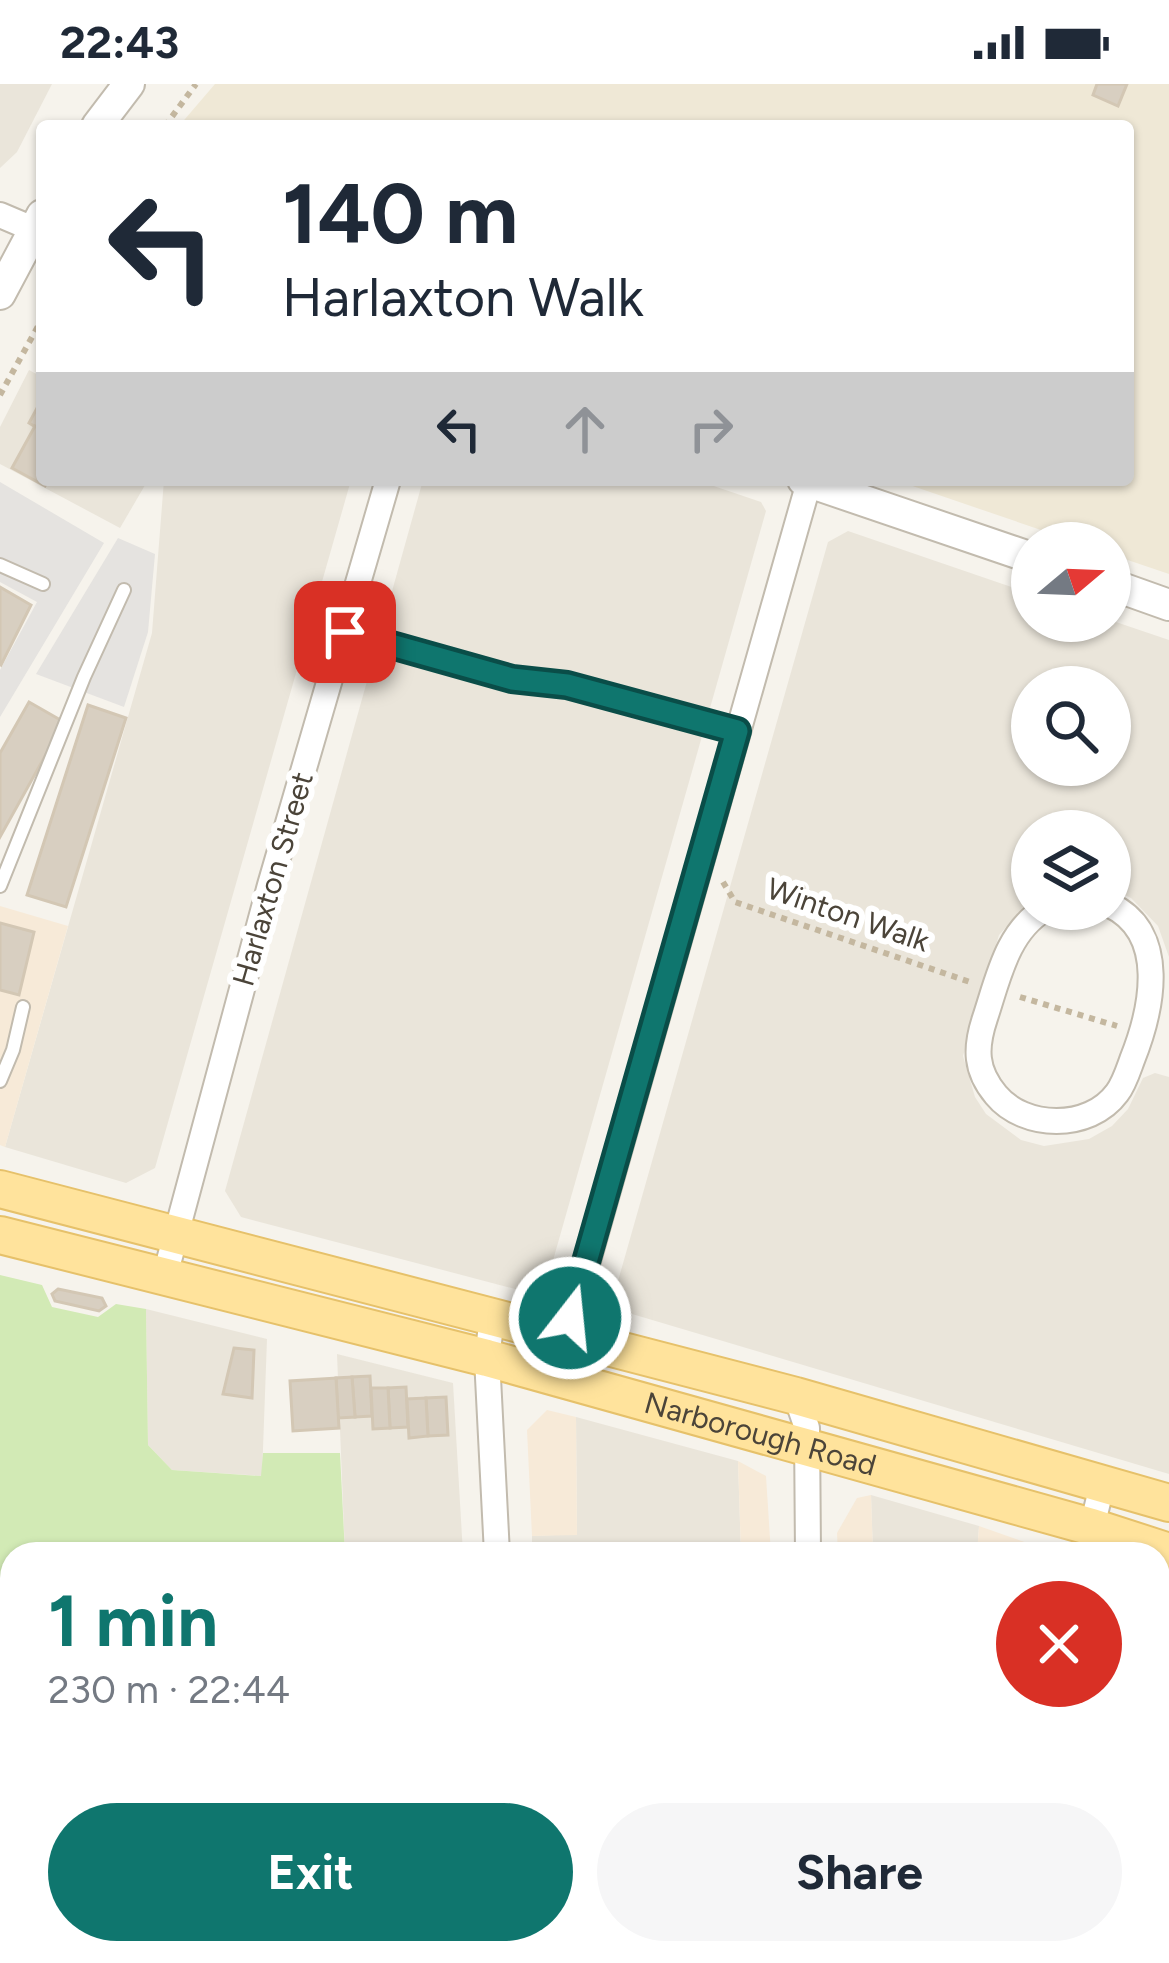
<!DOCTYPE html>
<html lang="en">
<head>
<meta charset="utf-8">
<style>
  body { margin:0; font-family:Figtree,sans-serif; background:#f6f6f7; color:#1f2937; height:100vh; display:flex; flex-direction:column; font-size:45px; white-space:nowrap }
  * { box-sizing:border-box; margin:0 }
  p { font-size:39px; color:#747a83 }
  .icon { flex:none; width:66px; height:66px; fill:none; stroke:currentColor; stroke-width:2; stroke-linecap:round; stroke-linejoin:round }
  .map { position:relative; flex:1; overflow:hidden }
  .side { position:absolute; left:0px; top:1458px; width:1170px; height:423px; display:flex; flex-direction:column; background:#fff; border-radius:36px 36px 0 0; box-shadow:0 3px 9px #0004 }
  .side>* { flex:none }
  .banner { position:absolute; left:36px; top:36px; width:1098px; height:366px; border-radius:12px; box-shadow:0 3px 9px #0004; background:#fff; color:#1f2937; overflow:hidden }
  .needle { width:78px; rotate:71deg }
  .fabs { position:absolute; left:1011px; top:438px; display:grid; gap:24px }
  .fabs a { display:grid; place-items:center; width:120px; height:120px; border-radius:50%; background:#fff; box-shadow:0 3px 9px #0004; font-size:60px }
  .pin { position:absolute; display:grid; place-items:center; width:102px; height:102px; color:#fff; margin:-51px; border-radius:24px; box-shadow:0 6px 18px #0006 }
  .me { position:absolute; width:132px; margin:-66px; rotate:16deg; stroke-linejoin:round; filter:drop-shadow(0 0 9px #0008) }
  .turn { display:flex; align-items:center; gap:42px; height:252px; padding:0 48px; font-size:54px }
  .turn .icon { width:156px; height:156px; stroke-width:2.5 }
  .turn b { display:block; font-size:84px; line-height:102px }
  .lanes { display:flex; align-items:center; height:114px; padding:0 48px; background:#0003; justify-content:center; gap:60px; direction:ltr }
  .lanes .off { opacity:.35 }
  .round { display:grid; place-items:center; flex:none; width:126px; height:126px; border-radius:63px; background:#f6f6f7 }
  .summary { display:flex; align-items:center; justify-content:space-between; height:204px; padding:0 48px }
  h1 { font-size:72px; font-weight:700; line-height:90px; color:#0f766e }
  .button { display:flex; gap:24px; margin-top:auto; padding:24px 48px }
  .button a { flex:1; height:138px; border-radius:72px; background:#0f766e; color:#fff; font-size:48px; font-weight:700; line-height:138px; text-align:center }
  .button a+a { background:#f6f6f7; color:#1f2937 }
  .status { display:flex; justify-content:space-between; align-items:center; height:84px; padding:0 60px; background:#fff; direction:ltr }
  .status svg { height:33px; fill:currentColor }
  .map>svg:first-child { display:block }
  .residential { fill:#eae5da; fill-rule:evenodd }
  .commercial { fill:#f7ead8 }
  .education { fill:#efe8d6 }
  .green { fill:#d2eab5 }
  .parking { fill:#e5e3e0 }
  .building { fill:#d8cfc1; stroke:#d3c7b4; stroke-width:3 }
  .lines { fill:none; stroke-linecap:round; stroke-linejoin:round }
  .service-casing { stroke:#c2bbae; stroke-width:16 }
  .minor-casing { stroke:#c2bbae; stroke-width:28 }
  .tertiary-casing { stroke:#c2bbae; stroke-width:34 }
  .primary-casing { stroke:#e6c16a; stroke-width:40 }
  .path { stroke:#c4b79f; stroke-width:6; stroke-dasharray:6 6; stroke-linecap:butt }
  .service { stroke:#fff; stroke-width:12 }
  .minor { stroke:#fff; stroke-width:24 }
  .tertiary { stroke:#fff; stroke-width:30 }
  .primary { stroke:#ffe39c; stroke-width:36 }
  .route-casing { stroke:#0a4d48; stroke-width:30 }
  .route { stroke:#0f766e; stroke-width:21 }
  .labels { text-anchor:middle; stroke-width:12; stroke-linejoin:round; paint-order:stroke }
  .street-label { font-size:30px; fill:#4b4439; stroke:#fff }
</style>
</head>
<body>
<div class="status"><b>22:43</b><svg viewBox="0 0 49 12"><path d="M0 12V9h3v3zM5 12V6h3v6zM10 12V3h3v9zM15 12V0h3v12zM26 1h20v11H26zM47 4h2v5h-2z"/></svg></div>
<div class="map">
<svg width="1169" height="1879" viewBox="0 0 1169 1879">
  <rect width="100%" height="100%" fill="#f6f3ec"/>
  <g class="residential">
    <polygon points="0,0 52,0 17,68 0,84"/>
    <polygon points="29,286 42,293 42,396 148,396 120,444 0,380 0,343"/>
    <polygon points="164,396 351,396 155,1084 126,1099 5,1063 152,549"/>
    <polygon points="423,396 696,396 761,418 766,427 550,1187 519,1206 241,1133 225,1107"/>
    <path d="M848,447L1032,510V537L1110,536L1169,556V873L1158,842L1131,814L1110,804V747H1032V814L999,851L963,972L975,1013L986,1030L1021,1056L1044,1062L1089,1055L1112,1042L1128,1025L1143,994L1155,989L1169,993V1390L632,1230L616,1204L828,458ZM1032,603H1110V681H1032Z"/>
    <polygon points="146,1225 267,1255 262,1392 172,1386 148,1361"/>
    <polygon points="337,1270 453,1299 463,1470 345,1470"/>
    <polygon points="576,1333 738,1377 741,1470 532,1470 532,1452 577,1450"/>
    <polygon points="871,1411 979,1442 977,1470 873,1470"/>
    <polygon points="1158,1621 1169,1622 1169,1879 1120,1879 1120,1869 1158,1869"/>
    <polygon points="367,1869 486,1869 486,1879 368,1879"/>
    <polygon points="553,1869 779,1869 779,1879 554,1879"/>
    <polygon points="848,1869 1066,1869 1067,1879 848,1879"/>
  </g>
  <g class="commercial">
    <polygon points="0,822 68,842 5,1063 0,1061"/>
    <polygon points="547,1326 576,1333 577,1451 532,1452 527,1346"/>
    <polygon points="738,1377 766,1392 771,1470 741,1470"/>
    <polygon points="871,1411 873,1470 838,1470 837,1449 857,1414"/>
    <polygon points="979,1442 1058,1470 977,1470"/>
    <polygon points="1158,1506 1169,1510 1169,1622 1158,1621"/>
  </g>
  <polygon class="education" points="215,0 1169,0 1169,490 1110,470 1110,459 1079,459 895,396 1128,396 1128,42 179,42"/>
  <polygon class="green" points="0,1191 42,1201 52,1223 98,1233 116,1220 146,1225 148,1361 172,1386 261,1392 263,1369 340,1369 345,1470 12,1470 12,1869 367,1869 368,1879 0,1879"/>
  <g class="parking">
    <polygon points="0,398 104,459 0,633 0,586 37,518 0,498"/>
    <polygon points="118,454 155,470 148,548 124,623 36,590"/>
  </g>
  <g class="building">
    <polygon points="1097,0 1127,0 1118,22 1093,11"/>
    <polygon points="42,315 42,347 29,339"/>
    <polygon points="35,342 42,347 42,396 48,396 45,402 12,384"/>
    <polygon points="0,503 31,521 1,581 0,580"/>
    <polygon points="29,618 64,638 0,753 0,669"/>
    <polygon points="88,621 126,634 66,823 27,811"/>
    <polygon points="0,839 34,848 19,911 0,906"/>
    <polygon points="58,1205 102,1214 106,1222 99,1227 55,1217 52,1210"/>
    <polygon points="234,1264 254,1266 252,1314 223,1310"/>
    <polygon points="370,1292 372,1332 355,1333 352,1293"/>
    <polygon points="352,1293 355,1333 338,1334 336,1294"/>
    <polygon points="336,1294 339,1344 293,1347 290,1297"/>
    <polygon points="406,1303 408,1343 390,1344 388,1304"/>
    <polygon points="371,1304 388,1304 390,1344 373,1345"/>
    <polygon points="446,1313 448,1351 428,1352 426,1314"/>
    <polygon points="426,1314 428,1352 409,1354 407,1315"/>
  </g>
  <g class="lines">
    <defs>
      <g id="service">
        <polyline points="0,481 43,500"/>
        <polyline points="345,548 512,595 567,601 737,647"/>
        <polyline points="0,802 84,593 124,506"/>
        <polyline points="0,997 13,966 23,923"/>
      </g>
      <g id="minor">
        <polyline points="0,131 33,145"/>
        <path d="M1045,825C1007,847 998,895 985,934C975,964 975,986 996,1011C1024,1045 1089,1047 1117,1009C1124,1000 1128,987 1132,976C1152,926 1169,849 1110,821"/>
        <polyline points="164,1195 270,801 388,396"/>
        <polyline points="492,1234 487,1274 497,1470"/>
        <polyline points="555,1293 809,398"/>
        <polyline points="796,1312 807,1344 808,1470"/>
        <polyline points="1092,1470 1092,1443 1103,1397"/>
        <polyline points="517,1869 517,1879"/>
        <polyline points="816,1869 816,1879"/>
        <polyline points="1090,1879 1090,1869"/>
      </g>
      <g id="tertiary">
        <polyline points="97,42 129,0"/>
        <polyline points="0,210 42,131"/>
        <polyline points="803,396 1032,474"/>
        <polyline points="1110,500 1169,521"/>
      </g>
      <g id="primary">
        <polyline points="0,1105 796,1312 1169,1419"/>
        <path id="s1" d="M0,1151L487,1274L1092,1443L1169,1468"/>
      </g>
    </defs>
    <use href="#service" class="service-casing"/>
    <use href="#minor" class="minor-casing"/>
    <use href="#tertiary" class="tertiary-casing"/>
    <use href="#primary" class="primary-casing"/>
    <g class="path">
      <polyline points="165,42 196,0"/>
      <polyline points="0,311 42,235"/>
      <polyline points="723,798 735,818 973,899"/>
      <polyline points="1020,913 1117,942"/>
    </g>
    <use href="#service" class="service"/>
    <use href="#minor" class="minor"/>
    <use href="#tertiary" class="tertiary"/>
    <use href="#primary" class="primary"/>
  </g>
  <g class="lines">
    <defs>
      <polyline id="route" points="345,548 512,595 567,601 737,647 570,1234"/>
    </defs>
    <use href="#route" class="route-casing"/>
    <use href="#route" class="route"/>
  </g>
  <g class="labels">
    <g class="street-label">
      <text transform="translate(273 795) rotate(-74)" y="10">Harlaxton Street</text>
      <text transform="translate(848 831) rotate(19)" y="10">Winton Walk</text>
      <text dy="10" stroke="none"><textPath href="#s1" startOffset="786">Narborough Road</textPath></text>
    </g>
  </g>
</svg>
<div class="fabs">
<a><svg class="needle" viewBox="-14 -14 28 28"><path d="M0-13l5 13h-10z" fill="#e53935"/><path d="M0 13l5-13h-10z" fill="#747a83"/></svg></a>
<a><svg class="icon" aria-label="search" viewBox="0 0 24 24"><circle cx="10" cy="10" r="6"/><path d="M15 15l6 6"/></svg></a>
<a><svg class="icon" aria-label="layers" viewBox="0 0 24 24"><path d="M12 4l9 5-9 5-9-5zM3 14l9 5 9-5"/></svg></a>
</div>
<div class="pin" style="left:345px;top:548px;background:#d93025"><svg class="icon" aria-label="arrive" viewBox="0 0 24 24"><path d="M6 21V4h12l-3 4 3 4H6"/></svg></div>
<svg class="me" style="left:570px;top:1234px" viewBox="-20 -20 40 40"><circle r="17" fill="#0f766e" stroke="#fff" stroke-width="3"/><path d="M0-11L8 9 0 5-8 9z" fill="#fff"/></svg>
<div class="banner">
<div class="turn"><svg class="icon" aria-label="left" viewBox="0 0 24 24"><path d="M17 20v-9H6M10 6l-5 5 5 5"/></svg><div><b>140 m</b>Harlaxton Walk</div></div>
<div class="lanes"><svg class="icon" aria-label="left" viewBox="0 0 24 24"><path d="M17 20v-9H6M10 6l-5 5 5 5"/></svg><svg class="icon off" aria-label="ahead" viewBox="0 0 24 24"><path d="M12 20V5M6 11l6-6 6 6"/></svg><svg class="icon off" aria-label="right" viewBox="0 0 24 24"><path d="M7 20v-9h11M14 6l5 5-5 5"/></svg></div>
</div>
<section class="side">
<div class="summary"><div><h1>1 min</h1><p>230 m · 22:44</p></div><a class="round" style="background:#d93025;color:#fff"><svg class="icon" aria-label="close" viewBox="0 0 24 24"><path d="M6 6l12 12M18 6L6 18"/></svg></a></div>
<div class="button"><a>Exit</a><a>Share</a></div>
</section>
</div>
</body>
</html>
